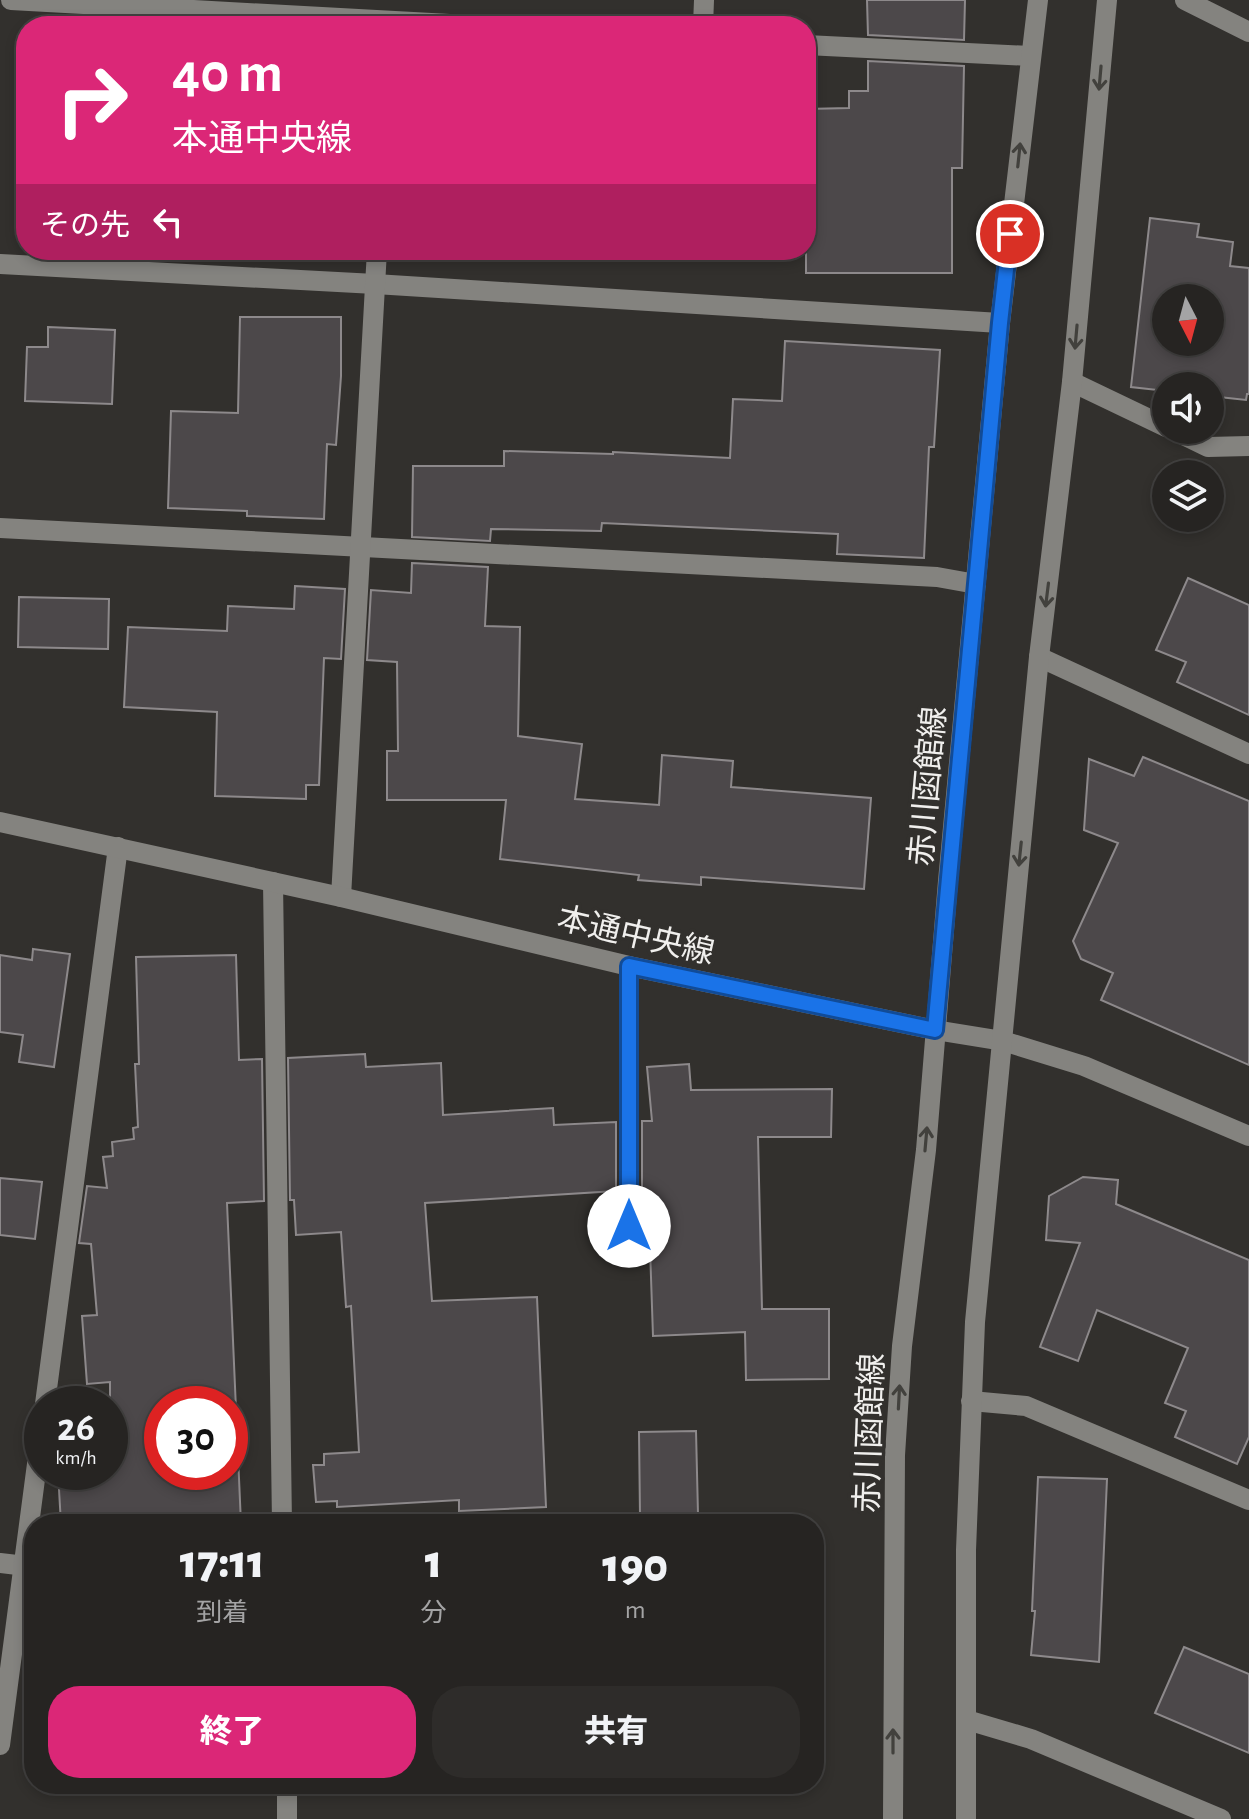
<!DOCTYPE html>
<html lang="ja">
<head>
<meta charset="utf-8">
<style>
  body { margin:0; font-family:"Alegreya Sans","Noto Sans JP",sans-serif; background:#2e2c2a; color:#f1f3f6; height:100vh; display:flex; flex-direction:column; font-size:30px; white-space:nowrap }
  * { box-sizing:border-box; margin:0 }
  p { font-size:26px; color:#a4a4a5 }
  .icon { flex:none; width:44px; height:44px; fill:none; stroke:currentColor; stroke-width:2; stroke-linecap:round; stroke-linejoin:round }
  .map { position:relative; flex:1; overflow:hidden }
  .side { position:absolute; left:24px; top:1514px; width:800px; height:280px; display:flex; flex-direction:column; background:#262422; border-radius:32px; box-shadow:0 4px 12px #0003,0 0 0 2px #424140 }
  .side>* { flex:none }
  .hud { position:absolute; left:16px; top:16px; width:800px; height:244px; border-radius:32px; box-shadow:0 4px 12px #0003,0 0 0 2px #424140; background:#db2777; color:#fff; overflow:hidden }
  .needle { width:52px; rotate:174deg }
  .controls { position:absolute; left:1152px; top:284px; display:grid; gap:16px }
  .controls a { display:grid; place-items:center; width:72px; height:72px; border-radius:50%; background:#262422; box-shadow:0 4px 12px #0003,0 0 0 2px #424140; font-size:40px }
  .speed { position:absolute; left:24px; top:1386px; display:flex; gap:16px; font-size:40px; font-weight:700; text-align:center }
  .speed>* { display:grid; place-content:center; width:104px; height:104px; border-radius:50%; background:#262422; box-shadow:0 4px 12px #0003,0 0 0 2px #424140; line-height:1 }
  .speed small { font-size:20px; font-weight:400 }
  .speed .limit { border:12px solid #d22; background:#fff; color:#111 }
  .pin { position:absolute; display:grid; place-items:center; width:68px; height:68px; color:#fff; margin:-34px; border:4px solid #fff; border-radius:50%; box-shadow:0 2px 8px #0007 }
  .me { position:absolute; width:88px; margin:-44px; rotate:0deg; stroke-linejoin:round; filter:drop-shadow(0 0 6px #0008) }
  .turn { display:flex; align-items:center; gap:28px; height:168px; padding:0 24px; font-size:36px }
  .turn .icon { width:104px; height:104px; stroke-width:2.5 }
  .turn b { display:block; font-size:56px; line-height:68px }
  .then { display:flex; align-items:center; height:76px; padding:0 24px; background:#0003; gap:16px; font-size:30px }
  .eta { display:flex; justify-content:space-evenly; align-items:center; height:136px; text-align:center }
  .eta b { font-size:48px; font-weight:800; line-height:56px }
  .action { display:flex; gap:16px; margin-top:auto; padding:16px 24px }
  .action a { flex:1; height:92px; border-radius:32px; background:#db2777; color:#fff; font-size:32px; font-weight:800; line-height:92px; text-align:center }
  .action a+a { background:#2e2c2a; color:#f1f3f6 }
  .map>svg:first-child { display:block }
  .building { fill:#4c484a; stroke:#8d898b; stroke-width:2; fill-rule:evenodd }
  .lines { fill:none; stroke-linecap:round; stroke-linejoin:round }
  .minor { stroke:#84837f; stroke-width:20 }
  .tertiary { stroke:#84837f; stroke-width:20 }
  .secondary { stroke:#84837f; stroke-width:20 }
  .oneway { stroke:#42413d }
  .route-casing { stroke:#114b97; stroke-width:20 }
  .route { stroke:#1a73e8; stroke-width:14 }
  .labels { text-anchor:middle; stroke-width:7; stroke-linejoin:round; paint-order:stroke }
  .street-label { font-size:32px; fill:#f0efed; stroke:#32302d }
</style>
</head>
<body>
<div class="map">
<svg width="1249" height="1819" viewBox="0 0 1249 1819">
  <rect width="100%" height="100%" fill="#32302d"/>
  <g class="building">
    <polygon points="867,0 965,0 964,40 868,35"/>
    <polygon points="868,61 964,66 962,168 952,168 952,273 806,273 806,109 849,108 849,91 868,91"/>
    <path d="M1150,218L1199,224L1197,237L1233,242L1230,266L1249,268V394H1247L1246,400L1210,396V386H1166V391L1131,387ZM1166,298H1210V342H1166Z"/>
    <polygon points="240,317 341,317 341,376 336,445 327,444 324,519 247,516 247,511 168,508 171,411 238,413"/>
    <polygon points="48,327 115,330 112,404 25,401 27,347 48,347"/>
    <polygon points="785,341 940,350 934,447 929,447 924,558 837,554 838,534 602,523 601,531 491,529 490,541 412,537 413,466 504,466 504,451 613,454 613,452 730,458 733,399 782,401"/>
    <polygon points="412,563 488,567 485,626 520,627 518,736 582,744 575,799 659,805 662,755 733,761 731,787 871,798 864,889 701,877 701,885 638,880 639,875 500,859 506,800 387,800 387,751 398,751 397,662 367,660 371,590 411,593"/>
    <polygon points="1188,578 1249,605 1249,715 1177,682 1186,662 1156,650"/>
    <polygon points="295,586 345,589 341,659 324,658 319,785 306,785 306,799 215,796 217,712 124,707 128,627 227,631 228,606 294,609"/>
    <polygon points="19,597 109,599 108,649 18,647"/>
    <polygon points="1143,757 1249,801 1249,1065 1101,1000 1113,973 1081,959 1073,941 1118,843 1084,830 1089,759 1134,776"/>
    <polygon points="33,949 70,954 54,1067 19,1062 23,1035 0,1032 0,955 32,960"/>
    <path d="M236,955L239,1060L262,1059L264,1201L227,1203L241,1524H61L58,1472H110V1382L87,1384L82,1316L97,1315L91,1244L79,1243L87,1186L107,1188L103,1157L113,1156L112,1142L134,1139L133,1128L138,1127L135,1064H139L136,957ZM162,1404H230V1472H162Z"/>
    <polygon points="365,1054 366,1067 441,1063 443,1115 553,1108 554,1125 616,1122 616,1191 425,1203 432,1301 537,1297 546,1507 459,1511 459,1500 337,1507 337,1501 316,1502 313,1465 324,1465 324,1454 359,1452 351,1306 346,1307 341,1232 296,1235 294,1200 290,1200 288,1058"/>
    <polygon points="689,1064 691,1090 832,1089 831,1137 758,1137 762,1309 829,1309 829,1379 746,1380 745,1332 653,1336 650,1248 647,1249 645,1189 642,1189 642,1121 652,1121 647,1067"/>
    <polygon points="1083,1177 1118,1180 1116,1204 1249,1260 1249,1437 1237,1464 1175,1437 1186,1411 1165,1403 1188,1348 1097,1310 1078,1361 1040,1347 1080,1243 1046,1240 1049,1196"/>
    <polygon points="0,1178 42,1182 35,1239 0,1235"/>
    <polygon points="696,1431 698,1514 640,1515 639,1432"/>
    <polygon points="1038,1477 1107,1479 1099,1662 1031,1655 1035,1611 1032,1611"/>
    <polygon points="1184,1647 1249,1674 1249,1753 1155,1713"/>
  </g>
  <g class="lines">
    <g class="minor">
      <polyline points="11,0 486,26"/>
      <polyline points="1185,0 1249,32"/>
      <polyline points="703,26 704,0"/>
      <polyline points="806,45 1030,56"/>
      <polyline points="0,264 375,284 1000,323"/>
      <polyline points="1072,382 1166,427"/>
      <polyline points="1173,430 1208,447 1249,446"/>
      <polyline points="0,528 937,577 976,584"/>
      <polyline points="1039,657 1249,754"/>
      <polyline points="273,882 282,1524"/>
      <polyline points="341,897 377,250"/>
      <polyline points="629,1226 629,966"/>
      <polyline points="971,1401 1026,1406 1249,1500"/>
      <polyline points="45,1404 118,847"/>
      <polyline points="0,1563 34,1567"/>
      <polyline points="967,1720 1031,1739 1221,1819"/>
      <polyline points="0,1745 42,1426"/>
      <polyline points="287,1784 287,1819"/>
    </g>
    <polyline class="tertiary" points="0,822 341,897 629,966 935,1030 1003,1041 1084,1066 1249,1136"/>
    <g class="secondary">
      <polyline points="893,1819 895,1455 902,1346 926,1150 948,881 1000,323 1038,0"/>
      <polyline points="966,1819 966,1550 975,1322 1039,657 1072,382 1107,0"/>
    </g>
  </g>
  <defs><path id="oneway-shaft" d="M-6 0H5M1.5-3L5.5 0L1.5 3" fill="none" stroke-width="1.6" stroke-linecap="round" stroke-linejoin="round" transform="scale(2)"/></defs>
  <g class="oneway">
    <use href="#oneway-shaft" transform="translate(1100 78) rotate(95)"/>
    <use href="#oneway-shaft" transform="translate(1019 155) rotate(-84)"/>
    <use href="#oneway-shaft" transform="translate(1076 337) rotate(95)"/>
    <use href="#oneway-shaft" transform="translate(1047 595) rotate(97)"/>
    <use href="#oneway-shaft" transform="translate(1020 854) rotate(96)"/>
    <use href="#oneway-shaft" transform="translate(926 1139) rotate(-85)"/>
    <use href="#oneway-shaft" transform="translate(899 1397) rotate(-87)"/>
    <use href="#oneway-shaft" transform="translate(893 1741) rotate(-90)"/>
  </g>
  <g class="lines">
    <defs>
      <polyline id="route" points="629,1226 629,966 935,1030 1000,323 1010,234"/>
    </defs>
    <use href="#route" class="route-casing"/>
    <use href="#route" class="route"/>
  </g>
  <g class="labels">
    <g class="street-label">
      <text transform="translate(927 786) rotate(-85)" y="11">赤川函館線</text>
      <text transform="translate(636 935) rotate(13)" y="11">本通中央線</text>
      <text transform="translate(869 1433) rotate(-88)" y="11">赤川函館線</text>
    </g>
  </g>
</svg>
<div class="controls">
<a><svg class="needle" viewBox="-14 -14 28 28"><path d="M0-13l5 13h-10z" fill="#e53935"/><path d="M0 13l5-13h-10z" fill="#a4a4a5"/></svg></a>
<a><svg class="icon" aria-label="sound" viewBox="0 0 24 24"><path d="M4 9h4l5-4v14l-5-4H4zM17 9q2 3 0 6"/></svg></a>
<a><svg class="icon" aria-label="layers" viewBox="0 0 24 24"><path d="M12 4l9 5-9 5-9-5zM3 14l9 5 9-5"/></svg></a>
</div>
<div class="speed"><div>26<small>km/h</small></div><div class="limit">30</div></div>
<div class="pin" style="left:1010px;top:234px;background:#d93025"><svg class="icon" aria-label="arrive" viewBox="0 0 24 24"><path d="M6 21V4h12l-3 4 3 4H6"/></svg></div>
<svg class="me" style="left:629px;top:1226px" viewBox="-20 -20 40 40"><circle r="19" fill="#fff"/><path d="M0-13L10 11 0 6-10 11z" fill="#1a73e8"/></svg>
<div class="hud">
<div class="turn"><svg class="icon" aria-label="right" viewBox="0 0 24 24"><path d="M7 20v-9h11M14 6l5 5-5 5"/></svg><div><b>40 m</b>本通中央線</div></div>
<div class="then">その先<svg class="icon" aria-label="left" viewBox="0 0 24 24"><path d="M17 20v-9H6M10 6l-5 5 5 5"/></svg></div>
</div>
<section class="side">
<div class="eta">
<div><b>17:11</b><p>到着</p></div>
<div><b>1</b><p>分</p></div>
<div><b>190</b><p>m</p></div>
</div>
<div class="action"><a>終了</a><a>共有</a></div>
</section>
</div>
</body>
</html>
